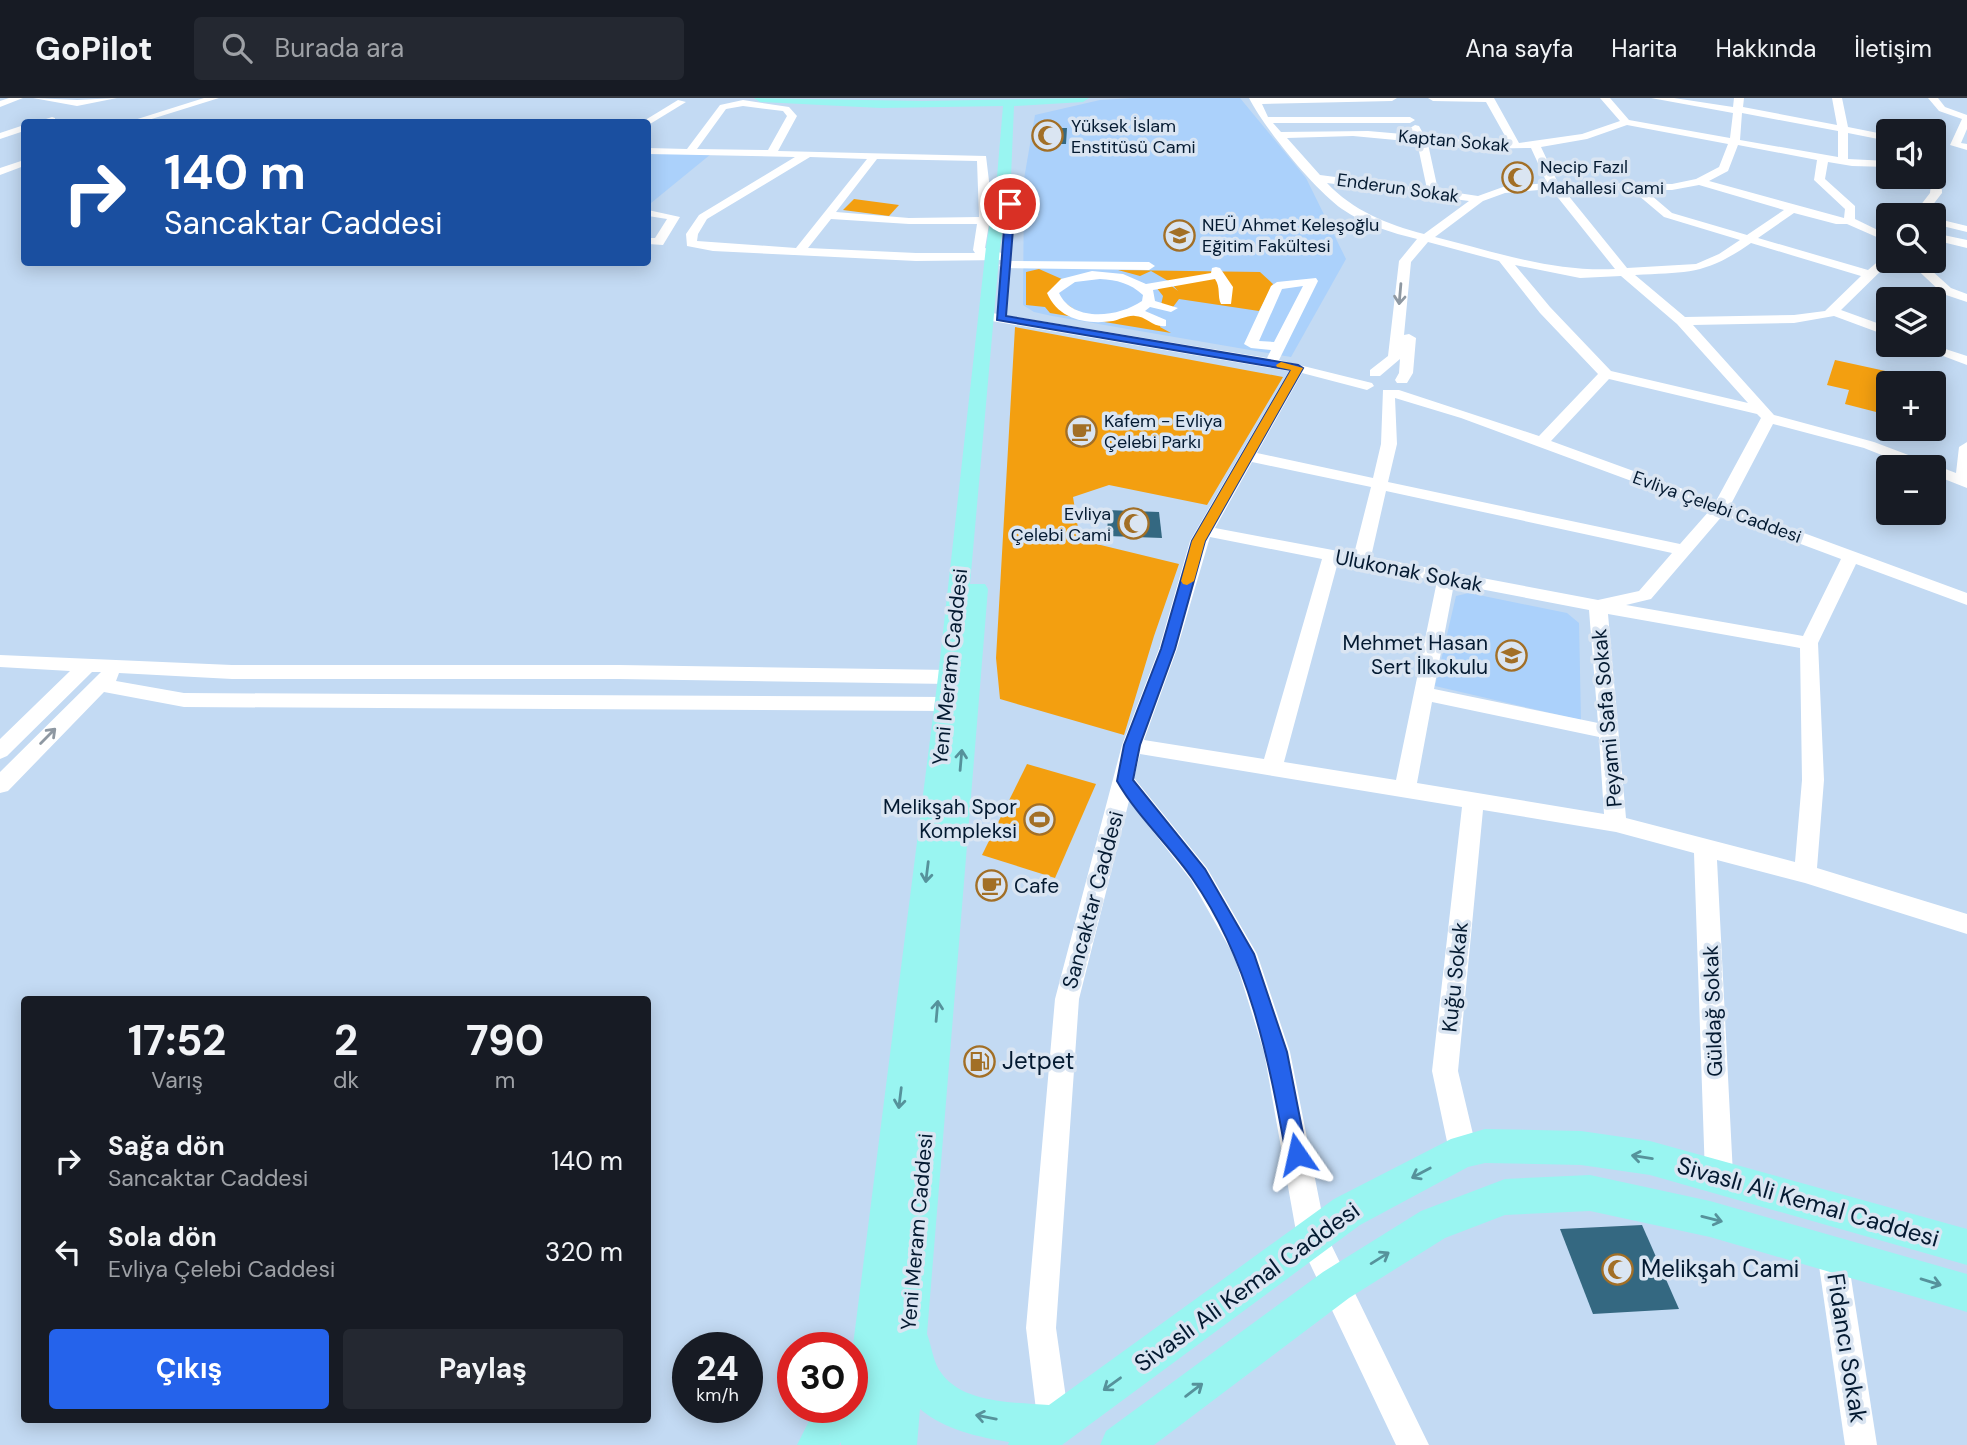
<!DOCTYPE html>
<html lang="tr">
<head>
<meta charset="utf-8">
<style>
  body { margin:0; font-family:"DM Sans",sans-serif; background:#242831; color:#f1f3f6; height:100vh; display:flex; flex-direction:column; font-size:26px; white-space:nowrap }
  * { box-sizing:border-box; margin:0 }
  p { font-size:23px; color:#9ea1a6 }
  .icon { flex:none; width:38px; height:38px; fill:none; stroke:currentColor; stroke-width:2; stroke-linecap:round; stroke-linejoin:round }
  .map { position:relative; flex:1; overflow:hidden }
  .panel { position:absolute; left:21px; top:898px; width:630px; height:427px; display:flex; flex-direction:column; background:#171b24; border-radius:7px; box-shadow:0 4px 18px #0003 }
  .panel>* { flex:none }
  .hud { position:absolute; left:21px; top:21px; width:630px; height:147px; border-radius:7px; box-shadow:0 4px 18px #0003; background:#1a4fa0; color:#fff; overflow:hidden }
  .tools { position:absolute; left:1876px; top:21px; display:grid; gap:14px }
  .tools a { display:grid; place-items:center; width:70px; height:70px; border-radius:7px; background:#171b24; box-shadow:0 4px 18px #0003; font-size:35px }
  .speed { position:absolute; left:672px; top:1234px; display:flex; gap:14px; font-size:35px; font-weight:700; text-align:center }
  .speed>* { display:grid; place-content:center; width:91px; height:91px; border-radius:50%; background:#171b24; box-shadow:0 4px 18px #0003; line-height:1 }
  .speed small { font-size:18px; font-weight:400 }
  .speed .limit { border:10px solid #d22; background:#fff; color:#111 }
  .pin { position:absolute; display:grid; place-items:center; width:60px; height:60px; color:#fff; margin:-30px; border:4px solid #fff; border-radius:50%; box-shadow:0 2px 7px #0007 }
  .me { position:absolute; width:77px; margin:-38px; rotate:349deg; stroke-linejoin:round; filter:drop-shadow(0 0 5px #0008) }
  .turn { display:flex; align-items:center; gap:24px; height:147px; padding:0 28px; font-size:32px }
  .turn .icon { width:91px; height:91px; stroke-width:2.5 }
  .turn b { display:block; font-size:49px; line-height:60px }
  .eta { display:flex; justify-content:space-evenly; align-items:center; height:119px; text-align:center }
  .eta b { font-size:42px; font-weight:700; line-height:49px }
  .primary-button { display:flex; gap:14px; margin-top:auto; padding:14px 28px }
  .primary-button a { flex:1; height:80px; border-radius:7px; background:#2563eb; color:#fff; font-size:28px; font-weight:700; line-height:80px; text-align:center }
  .primary-button a+a { background:#242831; color:#f1f3f6 }
  ul { padding:0; list-style:none }
  li { display:flex; align-items:center; gap:21px; height:91px; padding:0 28px }
  li div { flex:1 }
  li b { display:block; font-size:26px }
  li em { font-style:normal }
  header { display:flex; align-items:center; gap:42px; box-sizing:border-box; height:98px; padding:0 35px; background:#171b24; border-bottom:2px solid #363941 }
  header strong { font-size:33px }
  nav { display:flex; gap:38px; margin-inline-start:auto; font-size:24px }
  .search { width:490px; height:63px; background:#242831; display:flex; align-items:center; gap:18px; box-sizing:border-box; padding:0 24px; border-radius:7px; color:#9ea1a6; font-size:26px }
  .map>svg:first-child { display:block }
  .built { fill:#abd1fb }
  .green { fill:#f39f10 }
  .building { fill:#346881 }
  .lines { fill:none; stroke-linecap:round; stroke-linejoin:round }
  .minor { fill:#fff; fill-rule:evenodd }
  .major { fill:#99f5f1; fill-rule:evenodd }
  .oneway { stroke:#8e98a2 }
  .oneway2 { stroke:#56929b }
  .route { fill:#2563eb; stroke:#184099; stroke-width:2 }
  .slow { fill:#f59e0b }
  .labels { text-anchor:middle; stroke-width:7; stroke-linejoin:round; paint-order:stroke }
  .far-poi-label { font-size:18px; fill:#041a31; stroke:#dae5f2; text-anchor:start }
  .far-street-label { font-size:18px; fill:#041a31; stroke:#dae5f2 }
  .street-label { font-size:21px; fill:#041a31; stroke:#dae5f2 }
  .poi-label { font-size:21px; fill:#041a31; stroke:#dae5f2; text-anchor:end }
  .near-poi-label { font-size:24px; fill:#041a31; stroke:#dae5f2; text-anchor:start }
  .near-street-label { font-size:24px; fill:#041a31; stroke:#dae5f2 }
</style>
</head>
<body>
<header>
<strong>GoPilot</strong>
<div class="search"><svg class="icon" aria-label="search" viewBox="0 0 24 24"><circle cx="10" cy="10" r="6"/><path d="M15 15l6 6"/></svg>Burada ara</div>
<nav><a>Ana sayfa</a><a>Harita</a><a>Hakkında</a><a>İletişim</a></nav>
</header>
<div class="map">
<svg width="1967" height="1347" viewBox="0 0 1967 1347">
  <rect width="100%" height="100%" fill="#c3daf3"/>
  <g class="built">
    <polygon points="1133,0 1240,0 1306,80 1346,161 1291,259 1052,218 1034,214 1023,207 1024,81 1035,17 1100,2"/>
    <polygon points="648,55 711,56 651,105 648,104"/>
    <polygon points="1469,495 1567,515 1579,525 1581,622 1435,588 1456,498"/>
  </g>
  <g class="green">
    <polygon points="854,101 899,107 889,118 843,112"/>
    <polygon points="1039,171 1064,182 1051,195 1085,219 1137,215 1161,226 1160,229 1171,235 1050,215 1045,209 1026,207 1026,174"/>
    <polygon points="1118,172 1260,174 1273,186 1259,213 1179,201 1173,209 1161,207 1163,198 1156,189 1169,186 1178,193 1170,184 1151,173 1140,178"/>
    <polygon points="1015,229 1283,279 1207,407 1109,387 1073,399 1080,442 1179,466 1154,538 1124,637 1000,601 996,560"/>
    <polygon points="1835,262 1890,274 1884,316 1845,306 1849,292 1827,287"/>
    <polygon points="1027,666 1096,686 1055,780 982,757"/>
  </g>
  <g class="building">
    <polygon points="1048,30 1067,30 1066,46 1048,46"/>
    <polygon points="1107,412 1159,414 1162,440 1108,438"/>
    <polygon points="1642,1127 1679,1211 1593,1216 1560,1131"/>
  </g>
  <g class="lines">
    <g class="minor">
      <polygon points="9,0 23,0 0,9 0,3"/>
      <polygon points="33,0 77,2 117,0 77,8"/>
      <polygon points="204,0 219,0 142,24 128,24"/>
      <path d="M1249,0H1397L1392,3L1262,6L1268,19H1410L1415,22L1410,25H1273L1281,34L1368,33L1414,37L1410,30L1415,27L1419,28L1425,39L1509,45L1486,4L1433,3L1428,0H1494L1519,45L1582,36L1620,23L1600,0H1610L1629,22L1730,40L1733,15L1651,0H1674L1733,9L1734,0H1744L1743,9L1837,27L1832,0H1842L1848,29L1888,37V43L1848,35V61L1888,63V69L1852,68L1828,64L1825,81L1855,108V121L1888,137V144L1847,126H1836L1794,115L1758,140L1868,172L1888,155V163H1891L1841,212L1888,229V238L1834,218L1794,225L1693,227L1774,317L1874,344L1956,375L1959,349L1967,344V390L1934,377V369H1912L1864,350L1773,326L1730,408L1967,495V507L1856,466L1818,545L1824,682L1817,770L1967,816V836L1805,785L1717,762L1733,1077L1729,1087L1719,1091L1709,1087L1705,1077L1694,755L1616,734L1483,712L1458,973L1477,1053L1473,1062L1463,1066L1453,1062L1449,1053L1432,973L1462,709L1140,656L1134,680L1207,770L1257,856L1290,954L1326,1136L1429,1347H1396L1302,1149L1297,1139L1264,954L1234,858L1191,782L1129,703L1079,901L1056,1230L1070,1328L1065,1339L1054,1344L1043,1339L1038,1328L1026,1230L1055,901L1122,647L1159,551L1190,443L1289,273L986,222L979,218L986,214L1267,260L1271,252L1251,250L1244,246L1271,188L1277,184L1316,180L1318,183L1279,262L1372,285L1374,288L1367,292L1302,275L1257,355L1373,380L1381,346L1383,292H1399L1539,338L1598,276L1540,215L1499,163L1428,144L1411,164L1404,237L1409,236L1416,240L1413,275L1407,285H1397L1395,282L1399,275L1400,261L1380,278H1370V272L1388,258L1399,163L1417,141C1392,135 1363,126 1342,111C1314,91 1265,31 1249,0ZM1742,15L1838,33V59L1740,42ZM1627,27L1728,46L1719,69L1696,81L1672,86L1558,85L1541,49L1587,41ZM1353,38L1417,44L1427,91L1320,77L1287,40ZM1428,46L1473,51L1531,50L1547,85L1503,89L1478,98L1438,92ZM1738,47L1817,62L1814,82L1845,111L1844,120L1709,83L1728,73ZM1327,85L1469,103L1424,136C1388,127 1352,112 1327,85ZM1699,87L1784,112L1747,137L1672,115L1645,92H1672ZM1551,91L1615,171C1553,174 1495,154 1435,139L1483,103L1505,95ZM1563,91L1632,92L1664,119L1740,142L1719,156L1696,166L1627,170ZM1751,145L1861,178L1825,213L1794,217L1685,219L1635,177C1689,174 1705,177 1751,145ZM1515,167L1580,180L1621,178L1677,226L1748,305L1611,273L1550,209ZM1303,188L1274,244L1259,243L1282,191ZM1609,281L1757,316L1761,320L1716,403L1551,343ZM1395,300L1461,320L1710,412L1680,446L1388,384L1397,346ZM1252,364L1371,389L1354,456L1215,430ZM1386,393L1672,455L1639,493L1598,502L1371,459ZM1723,417L1841,461L1803,538L1626,507L1651,501ZM1210,439L1322,461L1264,661L1144,642L1177,551ZM1338,464L1437,483L1396,682L1284,664ZM1454,486L1589,512L1598,625L1434,591ZM1608,516L1800,550L1802,682L1795,764L1626,720ZM1432,604L1599,639L1604,716L1417,685Z"/>
      <polygon points="1928,0 1938,0 1945,9 1967,17 1967,31 1961,45 1967,46 1967,52 1950,47 1962,21 1939,13"/>
      <polygon points="678,2 686,4 650,26 642,24"/>
      <path d="M743,2L789,9L797,18L778,53L986,58L992,108L985,150L1011,158L1005,162L916,163L713,153L687,148L686,136L699,117L795,59L648,56V50L687,51L720,7ZM743,8L783,13L787,18L768,52L697,51L726,11ZM810,59L867,61L796,150L697,143L698,136L707,121ZM877,61L977,63L979,119L909,120L836,114ZM831,121L909,126H977L973,152L975,155H916L808,150Z"/>
      <polygon points="52,19 55,20 55,24 37,24"/>
      <polygon points="24,27 24,33 0,41 0,35"/>
      <polygon points="1934,60 1941,63 1942,95 1925,117 1913,117 1930,95"/>
      <polygon points="24,62 24,68 0,77 0,70"/>
      <polygon points="648,112 680,119 663,147 648,146 648,140 655,140 667,121 648,118"/>
      <polygon points="1934,120 1967,128 1967,134 1934,126"/>
      <polygon points="1934,135 1967,142 1967,150 1934,142"/>
      <polygon points="1005,163 1149,164 1155,168 1149,172 1001,170 999,167"/>
      <polygon points="1908,163 1921,163 1951,190 1967,196 1967,204 1943,196"/>
      <path d="M1216,169L1220,170L1233,189L1231,206H1221C1217,198 1221,190 1215,181L1153,192L1155,203L1178,210L1171,214L1150,209L1145,213L1166,222V228C1153,230 1146,218 1135,218C1128,217 1119,222 1113,223C1086,227 1058,221 1047,195L1061,181L1092,173L1123,176L1146,186L1211,175L1212,170ZM1100,181C1117,182 1130,185 1143,197L1142,203C1119,219 1073,225 1059,195L1075,184Z"/>
      <polygon points="1914,247 1933,247 1967,258 1967,267"/>
      <polygon points="0,557 232,567 619,567 950,572 957,574 960,579 957,584 950,586 619,581 232,581 119,575 116,583 184,595 947,599 954,601 957,606 954,611 947,613 184,609 104,594 8,693 0,695 0,674 101,574 92,574 7,658 0,661 0,641 70,573 0,569"/>
      <polygon points="1832,1139 1842,1144 1847,1154 1877,1347 1845,1347 1817,1154 1822,1144"/>
    </g>
    <g class="major">
      <path d="M754,0L922,3L1089,0L1083,4L1014,8L1011,79L1000,149L970,486H985L988,491L927,1236C932,1249 933,1265 942,1276C965,1306 1014,1304 1049,1307L1334,1101L1451,1041L1485,1031L1581,1033L1650,1043L1967,1131V1167L1650,1077L1581,1067L1485,1065L1468,1069L1360,1127L1062,1347H1008L1009,1344C978,1339 945,1332 920,1311L917,1347H841V1344L839,1347H797L816,1309H852V1255L938,579L986,149L997,79L1003,8L881,10L760,4Z"/>
      <polygon points="1590,1077 1710,1103 1967,1176 1967,1214 1710,1139 1590,1113 1505,1117 1445,1140 1349,1200 1154,1347 1100,1347 1106,1333 1323,1174 1421,1113 1505,1081"/>
    </g>
  </g>
  <defs><path id="oneway-shaft" d="M-6 0H5M1.5-3L5.5 0L1.5 3" fill="none" stroke-width="1.6" stroke-linecap="round" stroke-linejoin="round" transform="scale(1.75)"/></defs>
  <g class="oneway">
    <use href="#oneway-shaft" transform="translate(1400 196) rotate(95)"/>
    <use href="#oneway-shaft" transform="translate(48 638) rotate(-45)"/>
  </g>
  <g class="oneway2">
    <use href="#oneway-shaft" transform="translate(961 662) rotate(-85)"/>
    <use href="#oneway-shaft" transform="translate(927 774) rotate(97)"/>
    <use href="#oneway-shaft" transform="translate(937 913) rotate(-85)"/>
    <use href="#oneway-shaft" transform="translate(900 1000) rotate(97)"/>
    <use href="#oneway-shaft" transform="translate(1642 1059) rotate(-171)"/>
    <use href="#oneway-shaft" transform="translate(1421 1075) rotate(152)"/>
    <use href="#oneway-shaft" transform="translate(1712 1121) rotate(14)"/>
    <use href="#oneway-shaft" transform="translate(1380 1160) rotate(-32)"/>
    <use href="#oneway-shaft" transform="translate(1931 1184) rotate(17)"/>
    <use href="#oneway-shaft" transform="translate(1112 1286) rotate(144)"/>
    <use href="#oneway-shaft" transform="translate(1194 1292) rotate(-37)"/>
    <use href="#oneway-shaft" transform="translate(986 1319) rotate(-169)"/>
  </g>
  <path class="route" d="M1010,103L1015,106L1006,218L1298,267L1303,270L1205,443L1175,551L1140,647L1133,682L1205,771L1254,856L1287,954L1307,1056L1304,1063L1297,1066L1289,1063L1286,1056C1268,959 1250,863 1192,780C1169,747 1137,718 1117,683L1124,647L1161,551L1192,443L1291,272L997,222L1006,106Z"/>
  <polygon class="slow" points="1281,264 1303,270 1205,443 1194,483 1187,487 1183,486 1181,483 1192,443 1291,272 1277,269 1276,267"/>
  <defs>
    <symbol id="mosque-ring" viewBox="-11 -11 22 22"><circle r="9.5" fill="#dae5f2" stroke="#a26f26" stroke-width="1.5"/><path d="M3.5-4.9A6 6 0 1 0 3.5 4.9A5 5 0 1 1 3.5-4.9Z" fill="#a26f26"/></symbol>
    <symbol id="university-ring" viewBox="-11 -11 22 22"><circle r="9.5" fill="#dae5f2" stroke="#a26f26" stroke-width="1.5"/><path d="M0-5L7-2L0 1L-7-2ZM-4 1L0 2.5L4 1V4Q0 6-4 4Z" fill="#a26f26"/></symbol>
    <symbol id="cafe-ring" viewBox="-11 -11 22 22"><circle r="9.5" fill="#dae5f2" stroke="#a26f26" stroke-width="1.5"/><path d="M-5.5-4.5H6V0H3Q3 3.5 0 3.5H-2.5Q-5.5 3.5-5.5 0ZM3-3.2v2h1.7v-2ZM-6 4.5H4V6H-6Z" fill="#a26f26"/></symbol>
    <symbol id="school-ring" viewBox="-11 -11 22 22"><circle r="9.5" fill="#dae5f2" stroke="#a26f26" stroke-width="1.5"/><path d="M0-5L7-2L0 1L-7-2ZM-4 1L0 2.5L4 1V4Q0 6-4 4Z" fill="#a26f26"/></symbol>
    <symbol id="stadium-ring" viewBox="-11 -11 22 22"><circle r="9.5" fill="#dae5f2" stroke="#a26f26" stroke-width="1.5"/><path d="M0-5a6.5 5 0 1 0 0 10a6.5 5 0 1 0 0-10ZM-3.5-1.8h7v3.6h-7Z" fill="#a26f26"/></symbol>
    <symbol id="fuel-ring" viewBox="-11 -11 22 22"><circle r="9.5" fill="#dae5f2" stroke="#a26f26" stroke-width="1.5"/><path d="M-5.5-6h7V0h2V4h1.3V-2.5L3-4.5l.8-.8L6-3V5H2.5V1h-1V6h-7ZM-4.2-4.7v3.2H.2V-4.7Z" fill="#a26f26"/></symbol>
  </defs>
  <g fill-rule="evenodd">
    <use href="#mosque-ring" x="1030" y="20" width="35" height="35"/>
    <use href="#mosque-ring" x="1500" y="62" width="35" height="35"/>
    <use href="#university-ring" x="1162" y="120" width="35" height="35"/>
    <use href="#cafe-ring" x="1064" y="316" width="35" height="35"/>
    <use href="#mosque-ring" x="1116" y="408" width="35" height="35"/>
    <use href="#school-ring" x="1494" y="540" width="35" height="35"/>
    <use href="#stadium-ring" x="1022" y="704" width="35" height="35"/>
    <use href="#cafe-ring" x="974" y="770" width="35" height="35"/>
    <use href="#fuel-ring" x="962" y="946" width="35" height="35"/>
    <use href="#mosque-ring" x="1600" y="1154" width="35" height="35"/>
  </g>
  <g class="labels">
    <g class="far-poi-label">
      <text x="1071" y="34">Yüksek İslam<tspan x="1071" dy="21">Enstitüsü Cami</tspan></text>
      <text x="1540" y="75">Necip Fazıl<tspan x="1540" dy="21">Mahallesi Cami</tspan></text>
      <text x="1202" y="133">NEÜ Ahmet Keleşoğlu<tspan x="1202" dy="21">Eğitim Fakültesi</tspan></text>
      <text x="1104" y="329">Kafem - Evliya<tspan x="1104" dy="21">Çelebi Parkı</tspan></text>
      <text x="1111" y="422" text-anchor="end">Evliya<tspan x="1111" dy="21">Çelebi Cami</tspan></text>
    </g>
    <g class="far-street-label">
      <text transform="translate(1454 43) rotate(5)" y="6">Kaptan Sokak</text>
      <text transform="translate(1398 90) rotate(8)" y="6">Enderun Sokak</text>
      <text transform="translate(1717 409) rotate(20)" y="6">Evliya Çelebi Caddesi</text>
    </g>
    <g class="street-label">
      <text transform="translate(1409 473) rotate(11)" y="7">Ulukonak Sokak</text>
      <text transform="translate(950 569) rotate(-84)" y="7">Yeni Meram Caddesi</text>
      <text transform="translate(1607 620) rotate(-95)" y="7">Peyami Safa Sokak</text>
      <text transform="translate(1093 802) rotate(-75)" y="7">Sancaktar Caddesi</text>
      <text transform="translate(1455 879) rotate(-84)" y="7">Kuğu Sokak</text>
      <text transform="translate(1713 913) rotate(-92)" y="7">Güldağ Sokak</text>
      <text transform="translate(917 1134) rotate(-85)" y="7">Yeni Meram Caddesi</text>
    </g>
    <g class="poi-label">
      <text x="1488" y="552">Mehmet Hasan<tspan x="1488" dy="24">Sert İlkokulu</tspan></text>
      <text x="1017" y="716">Melikşah Spor<tspan x="1017" dy="24">Kompleksi</tspan></text>
      <text x="1014" y="795" text-anchor="start">Cafe</text>
    </g>
    <g class="near-poi-label">
      <text x="1002" y="971">Jetpet</text>
      <text x="1641" y="1179">Melikşah Cami</text>
    </g>
    <g class="near-street-label">
      <text transform="translate(1808 1104) rotate(16)" y="8">Sivaslı Ali Kemal Caddesi</text>
      <text transform="translate(1247 1189) rotate(-36)" y="8">Sivaslı Ali Kemal Caddesi</text>
      <text transform="translate(1847 1250) rotate(81)" y="8">Fidancı Sokak</text>
    </g>
  </g>
</svg>
<div class="tools">
<a><svg class="icon" aria-label="sound" viewBox="0 0 24 24"><path d="M4 9h4l5-4v14l-5-4H4zM17 9q2 3 0 6"/></svg></a>
<a><svg class="icon" aria-label="search" viewBox="0 0 24 24"><circle cx="10" cy="10" r="6"/><path d="M15 15l6 6"/></svg></a>
<a><svg class="icon" aria-label="layers" viewBox="0 0 24 24"><path d="M12 4l9 5-9 5-9-5zM3 14l9 5 9-5"/></svg></a>
<a>+</a>
<a>−</a>
</div>
<div class="speed"><div>24<small>km/h</small></div><div class="limit">30</div></div>
<div class="pin" style="left:1010px;top:106px;background:#d93025"><svg class="icon" aria-label="arrive" viewBox="0 0 24 24"><path d="M6 21V4h12l-3 4 3 4H6"/></svg></div>
<svg class="me" style="left:1297px;top:1056px" viewBox="-20 -20 40 40"><path d="M0-17L14 15 0 8-14 15z" fill="#2563eb" stroke="#fff" stroke-width="4"/></svg>
<div class="hud">
<div class="turn"><svg class="icon" aria-label="right" viewBox="0 0 24 24"><path d="M7 20v-9h11M14 6l5 5-5 5"/></svg><div><b>140 m</b>Sancaktar Caddesi</div></div>
</div>
<section class="panel">
<div class="eta">
<div><b>17:52</b><p>Varış</p></div>
<div><b>2</b><p>dk</p></div>
<div><b>790</b><p>m</p></div>
</div>
<ul>
<li><svg class="icon" aria-label="right" viewBox="0 0 24 24"><path d="M7 20v-9h11M14 6l5 5-5 5"/></svg><div><b>Sağa dön</b><p>Sancaktar Caddesi</p></div><em>140 m</em></li>
<li><svg class="icon" aria-label="left" viewBox="0 0 24 24"><path d="M17 20v-9H6M10 6l-5 5 5 5"/></svg><div><b>Sola dön</b><p>Evliya Çelebi Caddesi</p></div><em>320 m</em></li>
</ul>
<div class="primary-button"><a>Çıkış</a><a>Paylaş</a></div>
</section>
</div>
</body>
</html>
